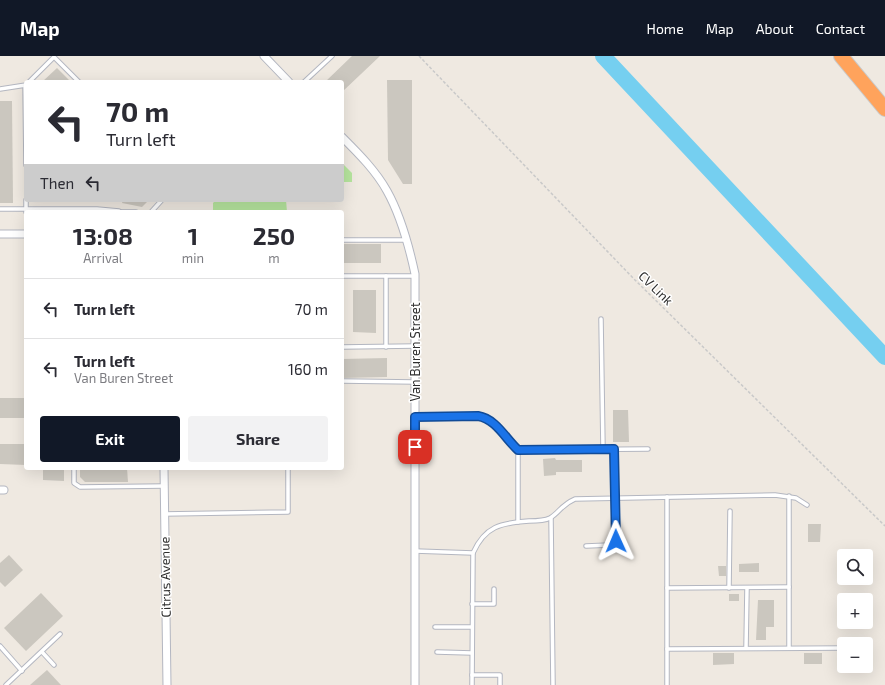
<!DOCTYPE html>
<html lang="en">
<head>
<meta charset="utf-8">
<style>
  body { margin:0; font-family:"Exo 2",sans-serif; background:#f2f2f3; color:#2b2b33; height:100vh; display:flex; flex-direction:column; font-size:15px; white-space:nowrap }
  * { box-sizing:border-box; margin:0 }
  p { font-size:13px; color:#7c7c81 }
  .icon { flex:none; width:22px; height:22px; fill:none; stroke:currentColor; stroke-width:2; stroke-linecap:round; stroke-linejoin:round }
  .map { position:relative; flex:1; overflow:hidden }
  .panel { position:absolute; left:24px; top:154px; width:320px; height:260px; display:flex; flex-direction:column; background:#fff; border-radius:4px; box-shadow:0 4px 16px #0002 }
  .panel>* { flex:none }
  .banner { position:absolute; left:24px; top:24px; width:320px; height:122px; border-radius:4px; box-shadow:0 4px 16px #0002; background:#fff; color:#2b2b33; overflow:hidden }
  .tools { position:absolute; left:837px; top:493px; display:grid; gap:8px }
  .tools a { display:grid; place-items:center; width:36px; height:36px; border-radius:4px; background:#fff; box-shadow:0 4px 16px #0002; font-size:20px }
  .pin { position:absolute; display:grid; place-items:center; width:34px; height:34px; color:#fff; margin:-17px; border-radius:8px; box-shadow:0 2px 6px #0006 }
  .me { position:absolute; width:44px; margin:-22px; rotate:359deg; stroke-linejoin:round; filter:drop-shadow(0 0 3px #0008) }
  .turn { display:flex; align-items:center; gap:14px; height:84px; padding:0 16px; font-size:18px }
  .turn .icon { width:52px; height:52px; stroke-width:2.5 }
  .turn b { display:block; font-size:28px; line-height:34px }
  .then { display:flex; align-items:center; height:38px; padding:0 16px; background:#0003; gap:8px; font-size:15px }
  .eta { display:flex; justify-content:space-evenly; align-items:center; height:68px; text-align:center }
  .eta b { font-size:24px; font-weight:700; line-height:28px }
  .action { display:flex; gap:8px; margin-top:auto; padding:8px 16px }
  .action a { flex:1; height:46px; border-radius:4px; background:#111827; color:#fff; font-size:16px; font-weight:700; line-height:46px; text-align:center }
  .action a+a { background:#f2f2f3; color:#2b2b33 }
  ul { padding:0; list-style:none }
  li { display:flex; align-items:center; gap:12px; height:60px; padding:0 16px; border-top:1px solid #e1e1e2 }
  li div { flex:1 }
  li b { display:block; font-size:15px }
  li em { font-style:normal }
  header { display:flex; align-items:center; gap:24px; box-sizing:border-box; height:56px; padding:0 20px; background:#111827; color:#fff }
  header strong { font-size:19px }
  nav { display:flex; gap:22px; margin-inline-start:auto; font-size:14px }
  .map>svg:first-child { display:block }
  .green { fill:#b6e59e }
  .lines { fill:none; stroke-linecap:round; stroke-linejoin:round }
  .river { stroke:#75cff0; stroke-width:16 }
  .building { fill:#cbc7bf }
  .lane-casing { stroke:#b4b7c1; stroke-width:5.5 }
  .street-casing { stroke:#b4b7c1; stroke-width:9 }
  .highway-casing { stroke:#c9c9c9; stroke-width:16 }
  .path { stroke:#c9c9c9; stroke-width:1.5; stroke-dasharray:3 2; stroke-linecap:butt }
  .lane { stroke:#fff; stroke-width:3.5 }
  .street { stroke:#fff; stroke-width:7 }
  .highway { stroke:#ffa35c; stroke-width:14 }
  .route-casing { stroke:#114b97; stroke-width:10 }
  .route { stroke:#1a73e8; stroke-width:7 }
  .labels { text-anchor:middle; stroke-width:3; stroke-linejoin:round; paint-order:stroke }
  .street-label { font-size:13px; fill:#2e2e2e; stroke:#fff }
</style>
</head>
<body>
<header>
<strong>Map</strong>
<nav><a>Home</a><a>Map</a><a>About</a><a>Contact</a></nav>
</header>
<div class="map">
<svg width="885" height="629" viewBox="0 0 885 629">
  <rect width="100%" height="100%" fill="#efe9e1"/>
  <g class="green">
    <polygon points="342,107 352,117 352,126 342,126"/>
    <polygon points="216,144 286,144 287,156 213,156 213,147"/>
  </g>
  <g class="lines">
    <polyline class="river" points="603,0 885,301"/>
  </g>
  <g class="building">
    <polygon points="352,0 380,0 342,36 342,26 325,26"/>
    <polygon points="57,12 71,26 42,26"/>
    <polygon points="387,24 412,24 412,128 403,128 388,104"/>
    <polygon points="0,45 12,45 13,147 0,147"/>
    <polygon points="123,144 149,144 142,151 122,147"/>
    <rect x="342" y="188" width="39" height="19"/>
    <polygon points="353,234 376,234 376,277 353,276"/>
    <polygon points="387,302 387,321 342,322 342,303"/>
    <rect x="0" y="342" width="26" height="20"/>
    <polygon points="613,354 628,354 629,386 613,386"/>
    <polygon points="0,388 26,388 26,409 0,408"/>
    <polygon points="555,402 556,404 582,404 582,416 556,416 556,419 544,420 543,403"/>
    <polygon points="43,412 64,412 64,425 43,424"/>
    <polygon points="80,412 127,412 128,426 85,426 80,421"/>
    <polygon points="808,468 821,468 820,486 808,486"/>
    <polygon points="9,499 23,514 5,531 0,526 0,507"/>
    <polygon points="759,507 759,516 739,516 739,508"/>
    <polygon points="718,510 726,510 726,520 719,520"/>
    <polygon points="41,537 63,560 26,595 4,572"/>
    <rect x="729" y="538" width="10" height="7"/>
    <polygon points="758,544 774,544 774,571 766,571 766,584 756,584"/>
    <polygon points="713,597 734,597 734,608 713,609"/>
    <rect x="804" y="597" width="18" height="11"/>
    <polygon points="47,614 61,629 30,629"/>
  </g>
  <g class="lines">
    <defs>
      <g id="lane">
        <polyline points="29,26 54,1 79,26"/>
        <polyline points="304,26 332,0"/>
        <polyline points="25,30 26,109"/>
        <polyline points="0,33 26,29"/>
        <polyline points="26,144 26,156"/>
        <polyline points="0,153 97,153 119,155"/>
        <polyline points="118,156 136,156"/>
        <polyline points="151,156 162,144"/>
        <polyline points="342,184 406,184"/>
        <polyline points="342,220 415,220"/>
        <polyline points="386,220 386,291"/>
        <polyline points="601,263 603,393"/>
        <polyline points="342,291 415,290"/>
        <polyline points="342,325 415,326"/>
        <polyline points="415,361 486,361 493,367 518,394 648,393"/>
        <polyline points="518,394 518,466"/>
        <polyline points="74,412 74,427 80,431 164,430"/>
        <polyline points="789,440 789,592"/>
        <polyline points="164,458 288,456 288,412"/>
        <polyline points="551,462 553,629"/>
        <polyline points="586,490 610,489 616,485 614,393"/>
        <polyline points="415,495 473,497"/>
        <polyline points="667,532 789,531"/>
        <polyline points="729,532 730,455"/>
        <polyline points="472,548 494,548 494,533"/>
        <polyline points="435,571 472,571"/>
        <polyline points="0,590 22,615"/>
        <polyline points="746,592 747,532"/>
        <polyline points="667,593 844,592"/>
        <polyline points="42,596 54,609"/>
        <polyline points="437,596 472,597"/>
        <polyline points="472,619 500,619 500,629"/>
        <polyline points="6,629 60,578"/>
        <path d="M472,629L473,497C485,470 501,467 529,465C535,465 544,465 550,462C559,457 561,449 575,443L775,439L796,442L807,449"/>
        <polyline points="667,629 667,441"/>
      </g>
      <g id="street">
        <polyline points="264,0 289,26"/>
        <path d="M342,81C359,98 376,115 387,135C401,160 409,190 415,218V629"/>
        <polyline points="0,178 26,178"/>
        <polyline points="164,412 167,629"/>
        <polyline points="0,434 4,434"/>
      </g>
      <polyline id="highway" points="841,0 885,53"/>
    </defs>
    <use href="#lane" class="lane-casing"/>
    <use href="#street" class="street-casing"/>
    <use href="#highway" class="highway-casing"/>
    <polyline class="path" points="419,0 634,223 885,470"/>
    <use href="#lane" class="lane"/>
    <use href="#street" class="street"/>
    <use href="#highway" class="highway"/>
  </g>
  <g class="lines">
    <defs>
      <path id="route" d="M415,391V361L478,360C496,363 505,382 518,394L614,393L616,485"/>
    </defs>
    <use href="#route" class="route-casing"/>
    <use href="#route" class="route"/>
  </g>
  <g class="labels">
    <g class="street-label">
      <text transform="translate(656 232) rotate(44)" y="5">CV Link</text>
      <text transform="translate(415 296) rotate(-90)" y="5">Van Buren Street</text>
      <text transform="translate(165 521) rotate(-91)" y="5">Citrus Avenue</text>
    </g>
  </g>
</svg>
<div class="tools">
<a><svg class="icon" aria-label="search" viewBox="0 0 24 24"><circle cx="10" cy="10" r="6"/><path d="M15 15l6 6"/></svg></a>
<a>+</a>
<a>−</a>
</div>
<div class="pin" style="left:415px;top:391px;background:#d93025"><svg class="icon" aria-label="arrive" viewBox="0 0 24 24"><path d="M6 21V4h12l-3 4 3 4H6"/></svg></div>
<svg class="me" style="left:616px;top:485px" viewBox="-20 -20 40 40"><path d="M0-17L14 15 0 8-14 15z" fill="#1a73e8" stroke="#fff" stroke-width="4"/></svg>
<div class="banner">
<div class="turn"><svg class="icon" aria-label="left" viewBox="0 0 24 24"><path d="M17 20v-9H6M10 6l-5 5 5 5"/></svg><div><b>70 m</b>Turn left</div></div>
<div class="then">Then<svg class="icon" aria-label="left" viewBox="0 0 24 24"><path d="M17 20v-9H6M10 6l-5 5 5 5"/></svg></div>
</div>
<section class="panel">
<div class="eta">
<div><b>13:08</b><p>Arrival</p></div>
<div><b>1</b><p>min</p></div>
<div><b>250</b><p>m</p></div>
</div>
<ul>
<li><svg class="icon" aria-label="left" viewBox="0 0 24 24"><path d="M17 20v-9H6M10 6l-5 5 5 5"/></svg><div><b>Turn left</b></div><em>70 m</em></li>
<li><svg class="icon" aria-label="left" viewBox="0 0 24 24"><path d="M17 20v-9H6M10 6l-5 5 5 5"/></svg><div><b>Turn left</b><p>Van Buren Street</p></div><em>160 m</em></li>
</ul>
<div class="action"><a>Exit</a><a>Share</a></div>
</section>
</div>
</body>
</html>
